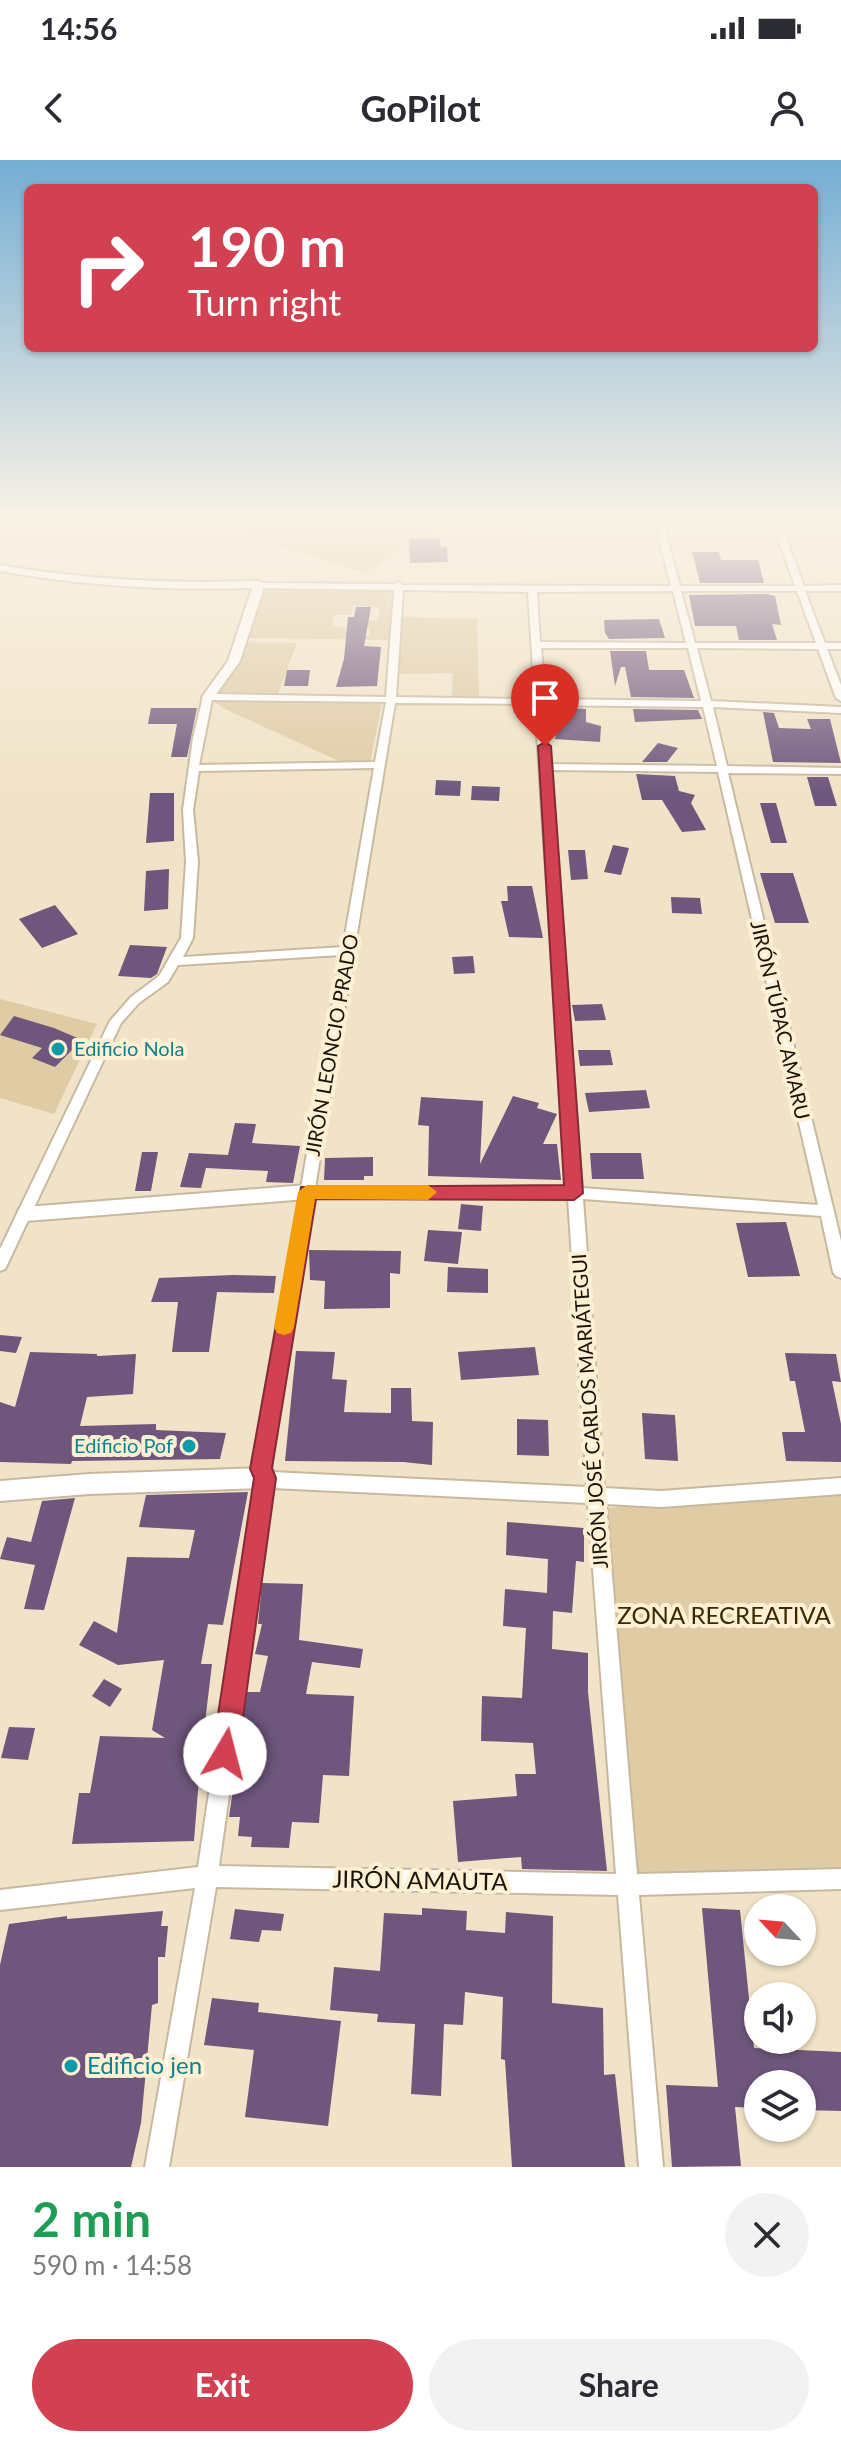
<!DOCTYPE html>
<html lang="en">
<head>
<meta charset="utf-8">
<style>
  body { margin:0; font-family:Lato,sans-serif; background:#f2f2f3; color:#2b2b33; height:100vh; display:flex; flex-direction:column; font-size:30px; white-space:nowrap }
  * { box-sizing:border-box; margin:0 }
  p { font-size:26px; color:#7c7c81 }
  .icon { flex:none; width:44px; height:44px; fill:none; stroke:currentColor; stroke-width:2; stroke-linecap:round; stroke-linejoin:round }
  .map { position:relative; height:2007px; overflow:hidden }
  .drawer { display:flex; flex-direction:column; background:#fff; flex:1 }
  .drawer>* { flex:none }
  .top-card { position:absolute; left:24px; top:24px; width:794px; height:168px; border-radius:12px; box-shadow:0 2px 6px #0004; background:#d24152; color:#fff; overflow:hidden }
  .needle { width:52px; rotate:296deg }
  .controls { position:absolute; left:744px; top:1734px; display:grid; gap:16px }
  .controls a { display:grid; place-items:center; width:72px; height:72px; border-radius:50%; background:#fff; box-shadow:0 2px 6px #0004; font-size:40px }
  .pin { position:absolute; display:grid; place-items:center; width:68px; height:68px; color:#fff; margin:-82px -34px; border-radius:50% 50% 50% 0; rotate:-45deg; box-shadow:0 0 8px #0007 }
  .pin .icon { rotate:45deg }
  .me { position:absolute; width:88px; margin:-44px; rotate:8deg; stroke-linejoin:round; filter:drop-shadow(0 0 6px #0008) }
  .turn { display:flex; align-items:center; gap:28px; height:168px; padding:0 32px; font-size:36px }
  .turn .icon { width:104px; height:104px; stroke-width:2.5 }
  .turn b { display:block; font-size:56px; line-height:68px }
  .round { display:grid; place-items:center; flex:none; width:84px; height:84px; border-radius:42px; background:#f2f2f3 }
  .summary { display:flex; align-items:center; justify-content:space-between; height:136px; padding:0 32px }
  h1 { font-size:48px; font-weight:700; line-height:60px; color:#1e9e55 }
  .button { display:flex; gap:16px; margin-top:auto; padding:16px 32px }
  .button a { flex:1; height:92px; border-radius:48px; background:#d24152; color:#fff; font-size:32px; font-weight:700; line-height:92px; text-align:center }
  .button a+a { background:#f2f2f3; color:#2b2b33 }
  .status { display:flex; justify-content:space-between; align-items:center; height:56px; padding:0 40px; background:#fff; direction:ltr }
  .status svg { height:22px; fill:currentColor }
  header { display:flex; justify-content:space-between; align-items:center; height:104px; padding:0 32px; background:#fff; font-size:36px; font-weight:700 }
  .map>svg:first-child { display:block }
  .green { fill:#dfcba4; fill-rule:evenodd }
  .building { fill:#6e567c }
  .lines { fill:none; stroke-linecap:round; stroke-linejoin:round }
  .minor-casing { stroke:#c7b99f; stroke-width:4 }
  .tertiary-casing { stroke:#c7b99f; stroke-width:4 }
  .minor { fill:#fff; fill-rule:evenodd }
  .tertiary { fill:#fff; fill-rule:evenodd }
  .route { fill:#d24152; stroke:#882a35; stroke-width:2 }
  .slow { fill:#f59e0b }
  .culture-dot { fill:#0f9aa8; stroke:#fff0d4; stroke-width:3 }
  .labels { text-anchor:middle; stroke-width:8; stroke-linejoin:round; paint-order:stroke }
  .street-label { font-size:20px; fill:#1a150b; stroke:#fff0d4 }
  .culture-label { font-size:20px; fill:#0d838f; stroke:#fff0d4; text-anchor:start }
  .near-park-label { font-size:24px; fill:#3a2902; stroke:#fff0d4 }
  .near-street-label { font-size:24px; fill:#1a150b; stroke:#fff0d4 }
  .near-culture-label { font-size:24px; fill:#0d838f; stroke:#fff0d4; text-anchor:start }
</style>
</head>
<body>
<div class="status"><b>14:56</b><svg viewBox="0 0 49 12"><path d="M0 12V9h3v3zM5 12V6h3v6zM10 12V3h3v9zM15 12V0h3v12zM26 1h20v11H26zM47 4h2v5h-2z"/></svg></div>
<header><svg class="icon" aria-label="back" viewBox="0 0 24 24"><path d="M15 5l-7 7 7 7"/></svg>GoPilot<svg class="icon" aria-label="person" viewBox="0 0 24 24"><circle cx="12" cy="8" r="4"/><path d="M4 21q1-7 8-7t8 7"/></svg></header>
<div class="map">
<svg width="841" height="2007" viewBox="0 0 841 2007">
  <rect width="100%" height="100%" fill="#f1e3c7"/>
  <g class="green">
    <polygon points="271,355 454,355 365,413 248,376 244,370"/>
    <path d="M262,426L391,429L389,480L248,478ZM353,446L380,447L378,461L354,460L352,466L369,468L370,476H348L349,468L333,466V455H352Z"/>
    <polygon points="402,457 477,459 479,539 452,538 453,513 399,514"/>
    <polygon points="243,482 297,483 277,536 214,535"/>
    <polygon points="212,540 382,544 370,603 341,602 225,549"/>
    <polygon points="0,839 97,864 54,954 0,938"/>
    <polygon points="841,1327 841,1719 630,1725 597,1349"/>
  </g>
  <g class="building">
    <polygon points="439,378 441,387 447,386 448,402 410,403 409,379"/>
    <polygon points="692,392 719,392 721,400 758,400 764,423 700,423"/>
    <polygon points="767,434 775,436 781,465 772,464 777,480 739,480 736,466 695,466 689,435"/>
    <polygon points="356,447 371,447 364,486 381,487 377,526 336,527 344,499 348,457 354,457"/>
    <polygon points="659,459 665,478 609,479 605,473 604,460"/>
    <polygon points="610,491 646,491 649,510 684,510 694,538 631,537 625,507 621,507 615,526"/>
    <polygon points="287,510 310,510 308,526 284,526"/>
    <polygon points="151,548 197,548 187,597 171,597 177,564 148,564"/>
    <polygon points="571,548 586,549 586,562 601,566 600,582 555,579 559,556 569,557"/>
    <polygon points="633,549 698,550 702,559 635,562"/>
    <polygon points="763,552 774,553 779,568 811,569 807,559 830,559 841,603 773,602"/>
    <polygon points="658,583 678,588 667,602 642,602"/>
    <polygon points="636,614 675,616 679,631 695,635 691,643 706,670 682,672 662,640 642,640"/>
    <polygon points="807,617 828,617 837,646 815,646"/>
    <polygon points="436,620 461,621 460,636 435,635"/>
    <polygon points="472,626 500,627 499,641 471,640"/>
    <polygon points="150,633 174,633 174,681 146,683"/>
    <polygon points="760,643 776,643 787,683 771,683"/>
    <polygon points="613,685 629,688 621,715 604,712"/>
    <polygon points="568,690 585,690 588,719 571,720"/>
    <polygon points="169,709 168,749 144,751 146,711"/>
    <polygon points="760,713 793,713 809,763 775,763"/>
    <polygon points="507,726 532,726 543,778 509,777 501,741 508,741"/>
    <polygon points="671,737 700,738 702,754 672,753"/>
    <polygon points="55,745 78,774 42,788 19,759"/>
    <polygon points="130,785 167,787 157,814 151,818 118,816"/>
    <polygon points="473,796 475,813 454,814 452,797"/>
    <polygon points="602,844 606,860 575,861 572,845"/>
    <polygon points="14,856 54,868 82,880 55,907 32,898 42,888 0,875"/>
    <polygon points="578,890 610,890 613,905 580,906"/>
    <polygon points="646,930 650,948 589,952 585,933"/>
    <polygon points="513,936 539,943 537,948 557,954 543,984 557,984 561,1020 428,1016 429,966 418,965 421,937 483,941 480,1004"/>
    <polygon points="235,963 256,964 252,983 300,986 293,1023 266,1022 268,1011 206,1008 201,1028 180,1027 189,993 228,995"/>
    <polygon points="142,992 158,992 151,1031 135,1031"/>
    <polygon points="590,993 641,993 644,1019 592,1019"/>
    <polygon points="373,997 373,1016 364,1016 364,1020 324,1020 325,998"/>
    <polygon points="461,1044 483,1046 481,1071 458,1069"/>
    <polygon points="786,1062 800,1116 748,1117 736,1063"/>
    <polygon points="428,1070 462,1072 458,1104 424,1101"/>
    <polygon points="309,1090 401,1091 400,1114 390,1113 390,1148 324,1149 325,1121 310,1120"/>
    <polygon points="448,1107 488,1109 488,1133 447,1132"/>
    <polygon points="233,1115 276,1116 274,1133 217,1132 209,1192 172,1192 178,1142 151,1142 159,1118"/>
    <polygon points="0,1175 22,1177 16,1193 0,1191"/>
    <polygon points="535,1187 539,1215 461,1220 458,1192"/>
    <polygon points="296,1191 335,1192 332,1219 347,1220 344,1252 391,1253 391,1228 411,1228 412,1261 433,1262 432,1305 403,1302 285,1301"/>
    <polygon points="30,1192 97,1194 97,1196 136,1194 133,1234 87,1237 80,1266 156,1264 156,1270 226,1273 220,1299 72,1301 71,1304 0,1302 0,1242 15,1247"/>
    <polygon points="785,1193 836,1194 841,1222 832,1221 841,1264 841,1302 786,1301 782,1272 805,1272 795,1221 790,1221"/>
    <polygon points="642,1253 675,1255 678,1301 645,1299"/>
    <polygon points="517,1259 548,1260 549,1296 517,1295"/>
    <polygon points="248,1332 223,1465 208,1464 201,1504 212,1504 203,1579 207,1579 202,1618 199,1618 194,1681 72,1684 79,1633 90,1633 100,1576 165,1578 152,1570 164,1500 118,1505 79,1485 94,1461 117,1473 127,1397 189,1398 195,1370 139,1367 146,1335"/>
    <polygon points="75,1338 44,1450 24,1449 35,1405 0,1399 7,1377 31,1382 42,1341"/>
    <polygon points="507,1362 584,1368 584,1402 576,1401 572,1453 553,1451 552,1489 588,1493 588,1532 607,1711 522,1709 521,1697 458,1702 453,1641 517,1636 515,1614 536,1614 533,1583 481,1581 482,1536 522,1538 526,1468 503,1466 505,1429 547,1433 548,1399 506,1395"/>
    <polygon points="262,1423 303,1424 299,1480 363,1489 360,1508 312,1502 306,1534 354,1536 349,1616 323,1615 319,1663 292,1662 289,1688 251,1687 252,1677 238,1676 240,1657 229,1657 247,1532 260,1532 268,1496 255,1494 262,1464 258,1464"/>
    <polygon points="104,1519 122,1529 110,1547 92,1536"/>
    <polygon points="9,1567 35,1568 28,1600 1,1598"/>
    <polygon points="422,1748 467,1751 466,1770 505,1773 506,1752 553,1756 552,1843 603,1848 604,1915 615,1914 625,2007 512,2007 505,1900 501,1899 503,1837 465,1832 463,1865 444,1864 441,1936 411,1934 415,1864 377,1862 378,1854 330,1850 334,1807 380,1811 384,1753 422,1755"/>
    <polygon points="702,1748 740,1750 754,1888 841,1892 841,1951 802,1950 802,1924 758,1924 758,1948 735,1947 741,2006 672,2007 666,1925 718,1927"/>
    <polygon points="235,1749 284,1754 281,1771 262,1770 259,1782 230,1779"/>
    <polygon points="163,1751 161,1766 168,1766 165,1797 158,1797 158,1843 152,1845 141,1963 131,2007 0,2007 0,1805 9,1764 67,1756 67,1759"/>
    <polygon points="212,1838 259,1843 258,1852 341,1861 328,1966 245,1957 254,1890 204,1885"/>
  </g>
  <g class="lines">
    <defs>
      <path id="minor" d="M653,355H661L664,365H773L769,355H777L781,365L841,366V370H783L804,426L841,425V431H805L825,483H841V489H827L841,525V541L836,538L818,489L697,488L711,541L841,547V553L713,547L727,606L841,608V614L728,613L841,1081V1118L836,1116L833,1112L821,1056L583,1039L604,1328L661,1331L841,1318V1334L661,1347L606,1344L637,1714L841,1709V1729L639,1735L663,2007H639L618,1735L216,1727L169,2007H145L195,1728L0,1750V1730L198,1707L255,1326L250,1324L248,1319L250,1314L254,1312L261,1254L299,1038L292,1033L294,1029L301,1028L341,795L178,805L168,822L139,843L121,863L7,1105L5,1109L0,1111V1089L110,861L131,837L159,816L181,778L186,702L183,650L193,578L203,537L213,525L216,524L221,527L215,534L386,537L394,430L247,428L244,427V423L395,424L399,422L403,425L671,426L657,370L527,369L523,367L527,365H656ZM665,370H775L795,426H680ZM403,430L528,432L535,539L396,537ZM673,431L686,483L540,482L537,432ZM681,431H797L816,483H695ZM541,488H688L701,541L545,539ZM212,540L386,542L375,602L199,605ZM395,543L535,544L567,1028H315ZM545,545L703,547L717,606L550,604ZM374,608L343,787L183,797L193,778L198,702L193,650L199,611ZM550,610L718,612L818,1045L582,1028ZM313,1038H568L587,1327L271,1312L277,1254ZM272,1328L588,1343L616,1714L219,1706Z"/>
      <g id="tertiary">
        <path d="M0,405C86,420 172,424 259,421L265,424L240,501L212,540L208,541L202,537L228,501L252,428C167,431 84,426 0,411Z"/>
        <polygon points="307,1025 313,1027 316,1032 313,1037 307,1039 26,1061 19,1059 17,1054 19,1049 26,1047"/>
        <polygon points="265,1308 273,1311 276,1318 273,1325 265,1328 89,1334 0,1341 0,1321 89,1314"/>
      </g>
    </defs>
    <use href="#minor" class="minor-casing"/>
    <use href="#tertiary" class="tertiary-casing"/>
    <use href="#minor" class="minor"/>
    <use href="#tertiary" class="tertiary"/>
  </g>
  <linearGradient id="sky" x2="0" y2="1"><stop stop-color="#74add3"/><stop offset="0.56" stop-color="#f9f2e6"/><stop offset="1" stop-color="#f9f2e6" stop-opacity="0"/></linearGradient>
  <rect width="841" height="636" fill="url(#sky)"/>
  <polygon class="route" points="545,582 551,586 583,1033 574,1040 316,1039 272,1308 276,1318 238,1594 234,1603 225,1606 216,1603 212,1594 254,1318 250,1309 301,1027 564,1025 538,586"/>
  <polygon class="slow" points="307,1025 428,1025 437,1032 428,1040 315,1039 294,1167 291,1173 284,1175 277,1173 274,1167 298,1032"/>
  <g class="culture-dot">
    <circle cx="58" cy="889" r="8"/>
    <circle cx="189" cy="1286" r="8"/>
    <circle cx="71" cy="1906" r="8"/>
  </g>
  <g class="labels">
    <g class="street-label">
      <text transform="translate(780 860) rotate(77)" y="7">JIRÓN TÚPAC AMARU</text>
      <text transform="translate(332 885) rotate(-80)" y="7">JIRÓN LEONCIO PRADO</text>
      <text transform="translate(590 1251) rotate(-94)" y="7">JIRÓN JOSÉ CARLOS MARIÁTEGUI</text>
    </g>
    <g class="culture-label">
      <text x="74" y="896">Edificio Nola</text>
      <text x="173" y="1293" text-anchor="end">Edificio Pof</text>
    </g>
    <g class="near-park-label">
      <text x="724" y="1464">ZONA RECREATIVA</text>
    </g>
    <g class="near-street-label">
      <text transform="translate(420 1721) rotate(1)" y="8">JIRÓN AMAUTA</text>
    </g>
    <g class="near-culture-label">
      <text x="87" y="1914">Edificio jen</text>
    </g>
  </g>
</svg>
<div class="controls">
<a><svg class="needle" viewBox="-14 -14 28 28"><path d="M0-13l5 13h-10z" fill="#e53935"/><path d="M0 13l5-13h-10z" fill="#7c7c81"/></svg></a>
<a><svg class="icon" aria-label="sound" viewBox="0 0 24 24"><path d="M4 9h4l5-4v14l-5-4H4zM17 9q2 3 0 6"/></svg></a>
<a><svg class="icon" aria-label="layers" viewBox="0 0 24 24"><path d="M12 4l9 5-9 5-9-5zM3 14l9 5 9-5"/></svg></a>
</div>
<div class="pin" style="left:545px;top:586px;background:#d93025"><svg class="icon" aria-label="arrive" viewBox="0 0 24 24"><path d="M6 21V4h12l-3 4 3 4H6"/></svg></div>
<svg class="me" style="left:225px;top:1594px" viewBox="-20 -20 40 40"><circle r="19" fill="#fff"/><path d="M0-13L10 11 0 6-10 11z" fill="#d24152"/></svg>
<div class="top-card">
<div class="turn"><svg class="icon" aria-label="right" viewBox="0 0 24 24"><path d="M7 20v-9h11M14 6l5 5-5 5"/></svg><div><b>190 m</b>Turn right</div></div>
</div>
</div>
<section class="drawer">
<div class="summary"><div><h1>2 min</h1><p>590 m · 14:58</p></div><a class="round"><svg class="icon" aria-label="close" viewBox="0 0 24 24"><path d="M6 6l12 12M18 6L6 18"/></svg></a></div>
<div class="button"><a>Exit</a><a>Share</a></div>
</section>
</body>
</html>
